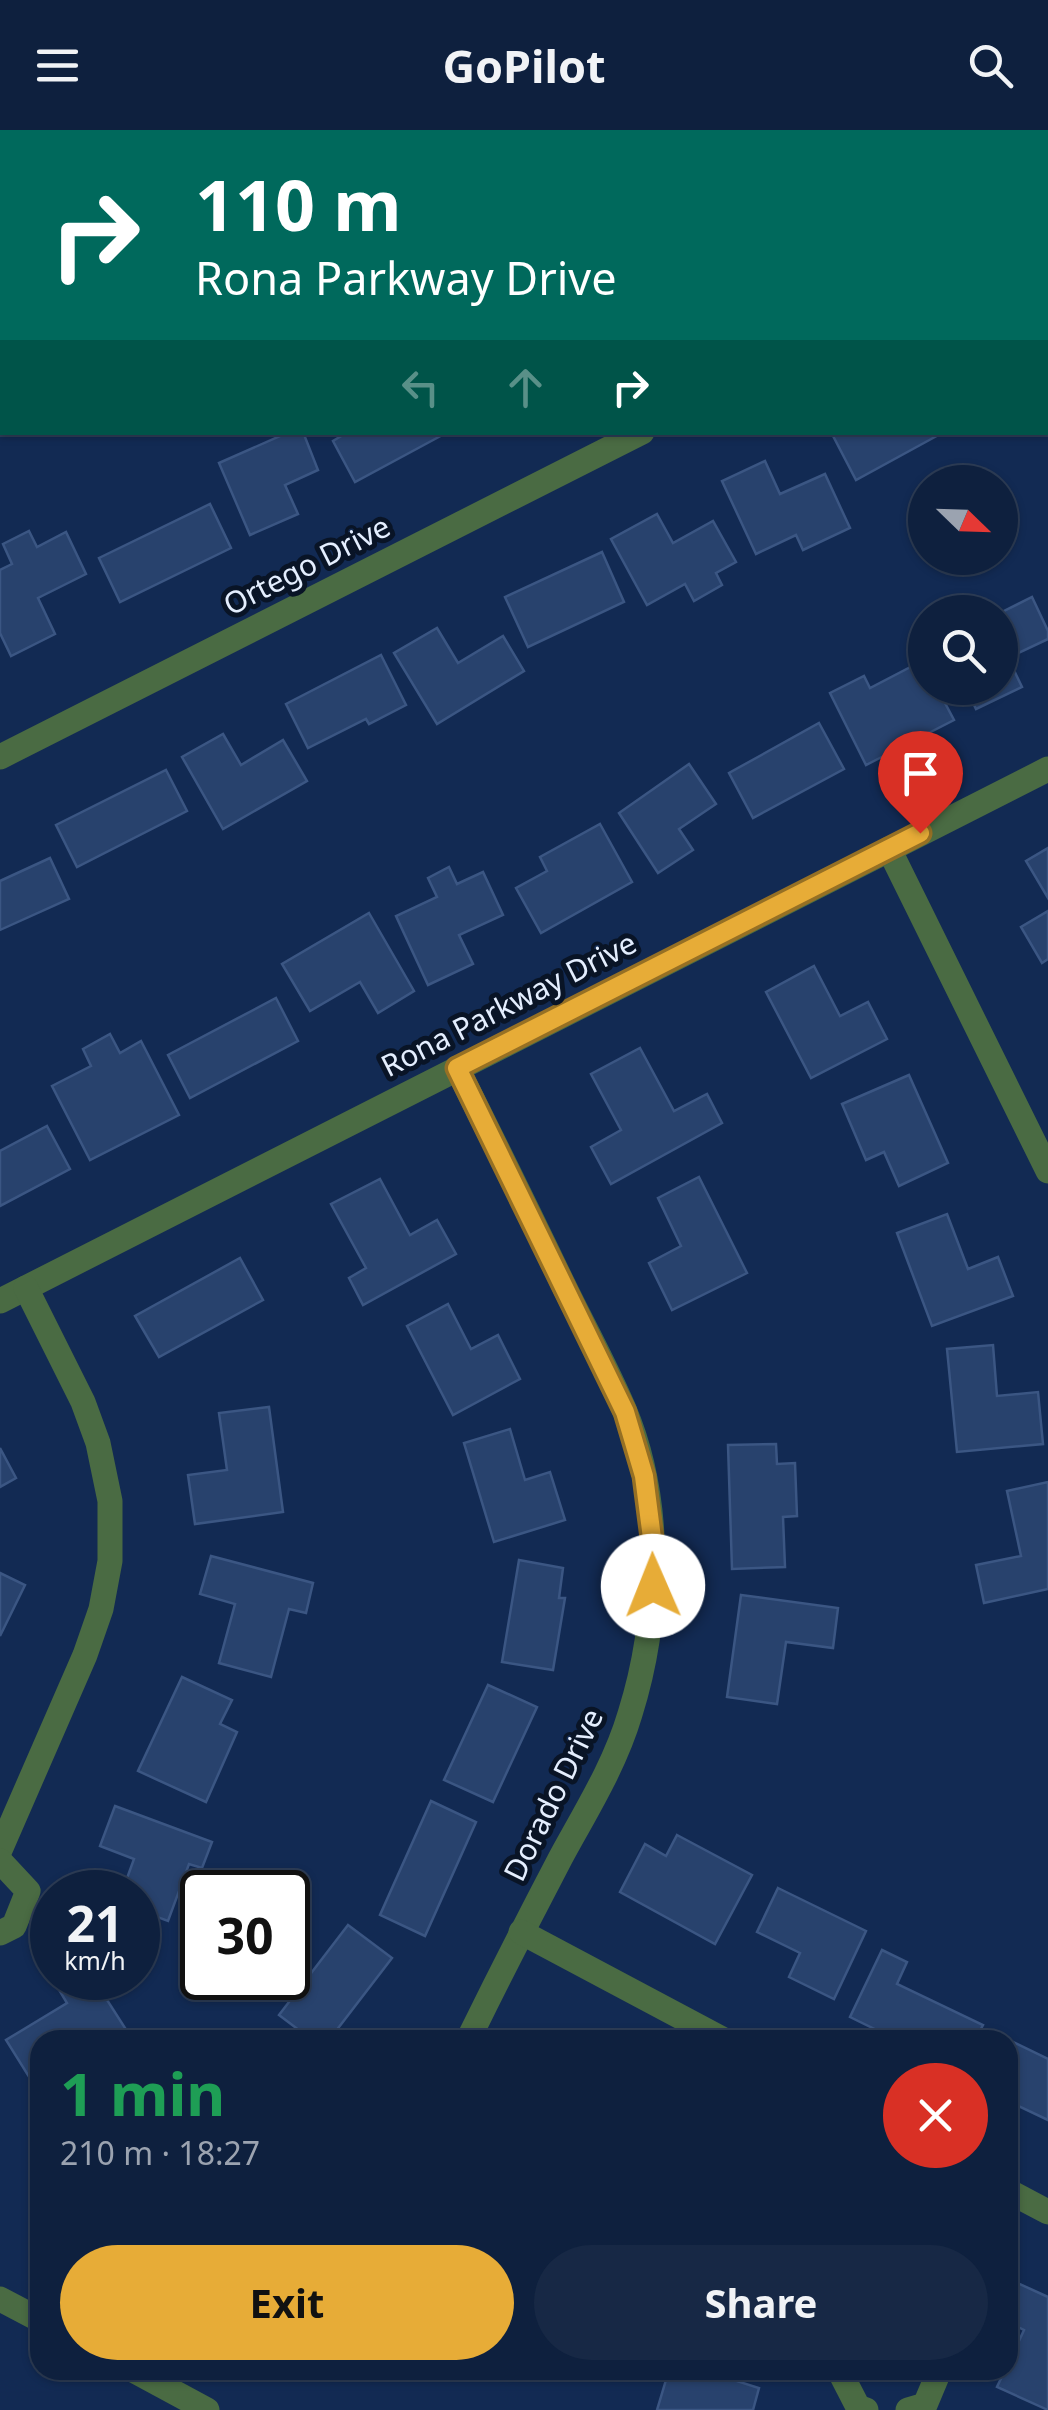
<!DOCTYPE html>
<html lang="en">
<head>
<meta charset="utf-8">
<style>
  body { margin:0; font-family:"Noto Sans",sans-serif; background:#172845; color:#f1f3f6; height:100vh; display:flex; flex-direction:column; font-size:38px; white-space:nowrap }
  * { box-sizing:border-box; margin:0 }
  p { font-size:32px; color:#9ba3b0 }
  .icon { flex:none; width:55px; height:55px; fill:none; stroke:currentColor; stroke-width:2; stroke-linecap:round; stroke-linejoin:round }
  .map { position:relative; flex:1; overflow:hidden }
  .drawer { position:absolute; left:30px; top:1900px; width:988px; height:350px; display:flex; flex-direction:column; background:#0e203e; border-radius:30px; box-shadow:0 2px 8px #0004,0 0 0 2px #2e3e58 }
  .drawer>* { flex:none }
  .guide { position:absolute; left:0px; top:0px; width:1050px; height:305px; box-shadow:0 2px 8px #0004,0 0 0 2px #2e3e58; background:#00695c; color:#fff; overflow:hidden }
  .needle { width:65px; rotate:113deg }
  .controls { position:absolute; left:908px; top:335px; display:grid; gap:20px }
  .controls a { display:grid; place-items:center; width:110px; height:110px; border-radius:50%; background:#0e203e; box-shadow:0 2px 8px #0004,0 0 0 2px #2e3e58; font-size:50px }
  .speed { position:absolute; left:30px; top:1740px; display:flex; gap:20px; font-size:50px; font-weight:700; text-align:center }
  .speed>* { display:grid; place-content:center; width:130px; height:130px; border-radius:50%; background:#0e203e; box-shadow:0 2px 8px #0004,0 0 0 2px #2e3e58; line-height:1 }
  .speed small { font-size:25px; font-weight:400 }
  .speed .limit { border:5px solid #111; border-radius:15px; background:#fff; color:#111 }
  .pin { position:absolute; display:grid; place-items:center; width:85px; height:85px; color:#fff; margin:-102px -42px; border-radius:50% 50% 50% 0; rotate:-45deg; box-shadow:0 0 10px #0007 }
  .pin .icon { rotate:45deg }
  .me { position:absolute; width:110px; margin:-55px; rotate:359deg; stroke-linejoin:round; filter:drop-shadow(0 0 8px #0008) }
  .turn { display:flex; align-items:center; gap:35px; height:210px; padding:0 30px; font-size:45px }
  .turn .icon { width:130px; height:130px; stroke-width:2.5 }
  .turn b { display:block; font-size:70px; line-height:85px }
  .lanes { display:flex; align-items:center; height:95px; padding:0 30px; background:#0003; justify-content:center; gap:50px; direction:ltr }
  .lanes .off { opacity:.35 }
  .round { display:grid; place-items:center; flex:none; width:105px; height:105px; border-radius:52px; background:#172845 }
  .headline { display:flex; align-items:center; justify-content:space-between; height:170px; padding:0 30px }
  h1 { font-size:60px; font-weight:700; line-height:75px; color:#1e9e55 }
  .primary-button { display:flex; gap:20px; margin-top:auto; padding:20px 30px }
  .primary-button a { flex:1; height:115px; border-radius:60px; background:#e7ac37; color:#111; font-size:40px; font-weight:700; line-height:115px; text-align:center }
  .primary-button a+a { background:#172845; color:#f1f3f6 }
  header { display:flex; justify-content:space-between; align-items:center; height:130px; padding:0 30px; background:#0e203e; font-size:45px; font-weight:700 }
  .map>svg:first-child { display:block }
  .building { fill:#28426d; stroke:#3b5683; stroke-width:2.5 }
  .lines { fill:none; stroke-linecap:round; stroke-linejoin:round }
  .minor { stroke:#4a6b43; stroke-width:25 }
  .tertiary { stroke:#4a6b43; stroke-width:25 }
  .route-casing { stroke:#967024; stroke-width:25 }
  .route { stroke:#e7ac37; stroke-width:18 }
  .labels { text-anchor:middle; stroke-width:10; stroke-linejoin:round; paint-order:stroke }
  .street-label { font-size:30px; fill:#e4eefe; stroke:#091426 }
</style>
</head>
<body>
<header><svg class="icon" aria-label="menu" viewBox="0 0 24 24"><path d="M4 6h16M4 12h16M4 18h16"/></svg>GoPilot<svg class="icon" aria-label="search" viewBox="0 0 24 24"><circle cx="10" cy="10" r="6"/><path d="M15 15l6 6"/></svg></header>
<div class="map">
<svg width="1048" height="2280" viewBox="0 0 1048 2280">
  <rect width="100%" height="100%" fill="#122a53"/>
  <g class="building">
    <polygon points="289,302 303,302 318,340 285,355 298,384 250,405 219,333"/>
    <polygon points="348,302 448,302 355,352 333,311"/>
    <polygon points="831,302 944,302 856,350"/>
    <polygon points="765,331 780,364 825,344 850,398 803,420 796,405 756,424 722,351"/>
    <polygon points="210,374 231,418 120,472 99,428"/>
    <polygon points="657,384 673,413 713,391 736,432 716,443 722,455 694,471 685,454 647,475 611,409"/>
    <polygon points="29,401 37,417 66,402 86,444 38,468 55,504 11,526 0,503 0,440 12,434 3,414"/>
    <polygon points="602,422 624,472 528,517 505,467"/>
    <polygon points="1032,467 1048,501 1048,509 1008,528 1022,557 976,579 966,558 1000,558 1000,483"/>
    <polygon points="437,498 458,533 503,506 524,541 437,594 394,523"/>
    <polygon points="381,525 406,575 369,594 366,589 308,618 286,574"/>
    <polygon points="924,530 925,558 937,558 954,590 866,635 830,563 864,546 870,558"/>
    <polygon points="819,593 844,639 753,688 729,643"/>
    <polygon points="223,604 241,635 283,610 307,651 223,699 182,627"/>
    <polygon points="689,634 716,674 679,699 693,720 658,743 619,683"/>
    <polygon points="166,640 187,681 77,737 56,695"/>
    <polygon points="600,694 632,752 541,803 516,758 547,741 540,727"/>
    <polygon points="1048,718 1048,768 1026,731"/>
    <polygon points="50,728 69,769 0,800 0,751"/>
    <polygon points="449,737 457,754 483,742 503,785 459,805 473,834 428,855 396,786 437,767 428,748"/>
    <polygon points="1048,781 1048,829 1042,833 1021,797"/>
    <polygon points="369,783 414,861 378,883 360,852 310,881 282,834"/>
    <polygon points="814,836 840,886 868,872 887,909 811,948 766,862"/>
    <polygon points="276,868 298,911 190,968 168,925"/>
    <polygon points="110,904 120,923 141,911 179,985 90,1030 52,956 91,936 83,919"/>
    <polygon points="640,918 674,981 707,964 722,993 611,1054 591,1017 621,1000 591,944"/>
    <polygon points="909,945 948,1033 899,1056 884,1022 866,1030 842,974"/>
    <polygon points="47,996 70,1039 0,1076 0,1021"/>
    <polygon points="699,1047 747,1143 672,1180 649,1133 681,1116 658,1068"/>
    <polygon points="380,1049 410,1105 437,1090 456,1124 363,1175 349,1148 366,1138 331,1074"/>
    <polygon points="947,1084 968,1139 998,1127 1013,1166 932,1196 897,1103"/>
    <polygon points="240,1128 263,1170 159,1227 135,1186"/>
    <polygon points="448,1174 471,1219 498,1205 520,1249 453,1285 407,1196"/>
    <polygon points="993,1215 997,1266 1038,1262 1043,1314 957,1322 947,1219"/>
    <polygon points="269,1277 283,1382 195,1394 188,1345 227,1340 219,1283"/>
    <polygon points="510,1299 525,1350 550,1342 565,1390 494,1412 464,1313"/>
    <polygon points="776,1314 777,1334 795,1333 797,1386 783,1387 785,1437 732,1439 728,1315"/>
    <polygon points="0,1318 16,1348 0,1357"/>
    <polygon points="1048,1352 1048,1459 984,1473 976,1435 1021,1426 1007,1361"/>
    <polygon points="211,1426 313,1453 306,1483 289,1479 271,1547 219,1533 235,1474 200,1464"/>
    <polygon points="519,1430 563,1438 559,1468 565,1468 553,1540 502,1532"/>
    <polygon points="0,1443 25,1455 0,1506"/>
    <polygon points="741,1465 838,1478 833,1518 786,1512 777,1574 727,1567"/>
    <polygon points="182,1547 232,1570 220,1594 237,1602 206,1672 138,1641"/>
    <polygon points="488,1555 537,1577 493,1672 444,1650"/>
    <polygon points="431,1671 476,1692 425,1806 380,1785"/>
    <polygon points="115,1676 212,1712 202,1738 189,1734 168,1791 138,1780 138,1762 122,1762 134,1729 100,1716"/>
    <polygon points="677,1705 752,1745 715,1814 620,1762 645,1714 666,1726"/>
    <polygon points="778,1758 866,1801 834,1869 789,1847 800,1823 757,1802"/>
    <polygon points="348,1795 392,1828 329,1910 312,1910 279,1885"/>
    <polygon points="882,1820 907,1832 897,1854 983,1895 975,1910 897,1910 850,1887"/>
    <polygon points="52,1848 93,1848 127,1901 113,1910 40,1910 40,1955 36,1958 6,1910 67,1873"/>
    <polygon points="1001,1906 1048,1929 1048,1990 1008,1971 1008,1910 999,1910"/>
    <polygon points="1011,2150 1048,2167 1048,2280 997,2257 1005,2240 1008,2240 1008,2235 1024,2200 1008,2192 1008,2159"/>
    <polygon points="669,2240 726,2240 724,2247 759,2258 753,2280 657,2280"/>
  </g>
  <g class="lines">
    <g class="minor">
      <polyline points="524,0 525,2"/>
      <polyline points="161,2 166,0"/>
      <polyline points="0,39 2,44"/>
      <polyline points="0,84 2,83"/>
      <polyline points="0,627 642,302"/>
      <polyline points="889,719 1048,1041"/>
      <path d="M457,938C493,1010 529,1083 564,1156C584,1197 606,1237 624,1279C663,1371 660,1489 630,1584C615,1635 586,1681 561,1727C529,1788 498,1849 468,1910"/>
      <polyline points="0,1171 1048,639"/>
      <polyline points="0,1720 85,1525 101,1479 110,1431 110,1371 98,1313 83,1272 26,1158"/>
      <polyline points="0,1731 28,1761 14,1796 0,1803"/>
      <polyline points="521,1802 724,1910"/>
      <polyline points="1008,2061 1048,2082"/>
      <polyline points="845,2240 841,2244 858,2277 866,2280"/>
      <polyline points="908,2280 925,2275 938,2244 934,2240"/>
    </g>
    <g class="tertiary">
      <polyline points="0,2169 40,2190"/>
      <polyline points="133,2240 207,2280"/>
    </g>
  </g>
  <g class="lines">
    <defs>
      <polyline id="route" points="653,1456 652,1408 644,1346 625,1282 457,938 920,703"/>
    </defs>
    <use href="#route" class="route-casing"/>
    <use href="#route" class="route"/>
  </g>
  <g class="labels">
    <g class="street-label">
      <text transform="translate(307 436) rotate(-27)" y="10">Ortego Drive</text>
      <text transform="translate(509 875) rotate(-27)" y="10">Rona Parkway Drive</text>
      <text transform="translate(554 1665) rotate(-64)" y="10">Dorado Drive</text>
    </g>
  </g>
</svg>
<div class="controls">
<a><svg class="needle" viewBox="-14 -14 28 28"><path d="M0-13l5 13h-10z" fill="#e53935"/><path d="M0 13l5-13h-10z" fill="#9ba3b0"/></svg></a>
<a><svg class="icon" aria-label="search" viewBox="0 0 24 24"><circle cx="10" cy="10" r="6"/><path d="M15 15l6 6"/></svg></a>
</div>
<div class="speed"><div>21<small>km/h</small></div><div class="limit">30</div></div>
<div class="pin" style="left:920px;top:703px;background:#d93025"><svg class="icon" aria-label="arrive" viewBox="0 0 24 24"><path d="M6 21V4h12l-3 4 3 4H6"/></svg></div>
<svg class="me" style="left:653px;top:1456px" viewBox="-20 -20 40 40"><circle r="19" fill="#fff"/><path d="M0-13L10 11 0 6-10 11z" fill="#e7ac37"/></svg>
<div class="guide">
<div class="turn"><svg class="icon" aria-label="right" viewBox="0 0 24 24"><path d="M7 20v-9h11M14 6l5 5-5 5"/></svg><div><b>110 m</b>Rona Parkway Drive</div></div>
<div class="lanes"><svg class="icon off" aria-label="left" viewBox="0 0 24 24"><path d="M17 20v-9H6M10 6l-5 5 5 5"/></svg><svg class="icon off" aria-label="ahead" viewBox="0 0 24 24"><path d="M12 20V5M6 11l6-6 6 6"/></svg><svg class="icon" aria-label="right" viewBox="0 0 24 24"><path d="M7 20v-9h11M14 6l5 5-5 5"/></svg></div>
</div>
<section class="drawer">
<div class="headline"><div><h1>1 min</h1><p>210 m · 18:27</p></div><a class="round" style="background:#d93025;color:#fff"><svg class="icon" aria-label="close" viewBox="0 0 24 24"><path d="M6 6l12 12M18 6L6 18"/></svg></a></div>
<div class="primary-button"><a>Exit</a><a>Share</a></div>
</section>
</div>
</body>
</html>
